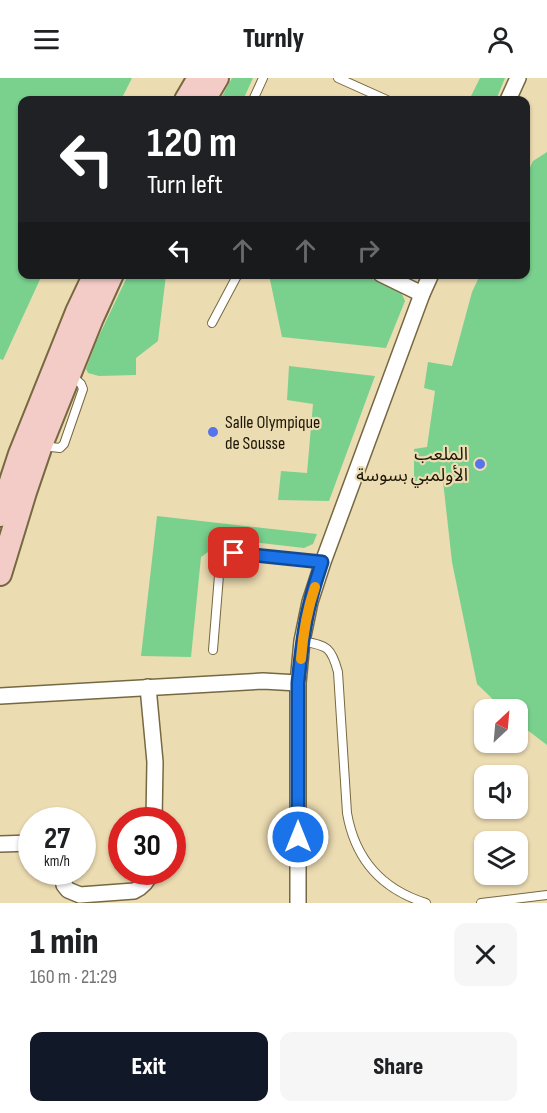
<!DOCTYPE html>
<html lang="en">
<head>
<meta charset="utf-8">
<style>
  body { margin:0; font-family:"Sofia Sans Condensed","Noto Sans Arabic",sans-serif; background:#f6f6f6; color:#202124; height:100vh; display:flex; flex-direction:column; font-size:22px; white-space:nowrap }
  * { box-sizing:border-box; margin:0 }
  p { font-size:20px; color:#757577 }
  .icon { flex:none; width:33px; height:33px; fill:none; stroke:currentColor; stroke-width:2; stroke-linecap:round; stroke-linejoin:round }
  .map { position:relative; height:825px; overflow:hidden }
  .details { display:flex; flex-direction:column; background:#fff; flex:1 }
  .details>* { flex:none }
  .guide { position:absolute; left:18px; top:18px; width:512px; height:183px; border-radius:12px; box-shadow:0 2px 4px #0004; background:#202124; color:#fff; overflow:hidden }
  .needle { width:39px; rotate:26deg }
  .controls { position:absolute; left:474px; top:621px; display:grid; gap:12px }
  .controls a { display:grid; place-items:center; width:54px; height:54px; border-radius:12px; background:#fff; box-shadow:0 2px 4px #0004; font-size:30px }
  .speed { position:absolute; left:18px; top:729px; display:flex; gap:12px; font-size:30px; font-weight:700; text-align:center }
  .speed>* { display:grid; place-content:center; width:78px; height:78px; border-radius:50%; background:#fff; box-shadow:0 2px 4px #0004; line-height:1 }
  .speed small { font-size:15px; font-weight:400 }
  .speed .limit { border:9px solid #d22; background:#fff; color:#111 }
  .pin { position:absolute; display:grid; place-items:center; width:51px; height:51px; color:#fff; margin:-26px; border-radius:12px; box-shadow:0 3px 9px #0006 }
  .me { position:absolute; width:66px; margin:-33px; rotate:0deg; stroke-linejoin:round; filter:drop-shadow(0 0 4px #0008) }
  .turn { display:flex; align-items:center; gap:21px; height:126px; padding:0 30px; font-size:27px }
  .turn .icon { width:78px; height:78px; stroke-width:2.5 }
  .turn b { display:block; font-size:42px; line-height:51px }
  .lanes { display:flex; align-items:center; height:57px; padding:0 30px; background:#0003; justify-content:center; gap:30px; direction:ltr }
  .lanes .off { opacity:.35 }
  .round { display:grid; place-items:center; flex:none; width:63px; height:63px; border-radius:12px; background:#f6f6f6 }
  .summary { display:flex; align-items:center; justify-content:space-between; height:102px; padding:0 30px }
  h1 { font-size:36px; font-weight:800; line-height:45px }
  .cta { display:flex; gap:12px; margin-top:auto; padding:12px 30px }
  .cta a { flex:1; height:69px; border-radius:12px; background:#111827; color:#fff; font-size:24px; font-weight:800; line-height:69px; text-align:center }
  .cta a+a { background:#f6f6f6; color:#202124 }
  header { display:flex; justify-content:space-between; align-items:center; height:78px; padding:0 30px; background:#fff; font-size:27px; font-weight:800 }
  .map>svg:first-child { display:block }
  .green { fill:#7ad18e }
  .lines { fill:none; stroke-linecap:round; stroke-linejoin:round }
  .service-casing { stroke:#766841; stroke-width:10 }
  .minor-casing { stroke:#766841; stroke-width:18 }
  .secondary-casing { stroke:#766841; stroke-width:26 }
  .service { stroke:#fff; stroke-width:8 }
  .minor { stroke:#fff; stroke-width:15 }
  .secondary { stroke:#f4ccc7; stroke-width:22 }
  .route-casing { stroke:#114b97; stroke-width:15 }
  .route { stroke:#1a73e8; stroke-width:10 }
  .slow { stroke:#f59e0b; stroke-width:10 }
  .poi-dot { fill:#5874e9; stroke:#ecdcb2; stroke-width:2 }
  .labels { text-anchor:middle; stroke-width:4.5; stroke-linejoin:round; paint-order:stroke }
  .poi-label { font-size:18px; fill:#1c1606; stroke:#ecdcb2; text-anchor:start }
</style>
</head>
<body>
<header><svg class="icon" aria-label="menu" viewBox="0 0 24 24"><path d="M4 6h16M4 12h16M4 18h16"/></svg>Turnly<svg class="icon" aria-label="person" viewBox="0 0 24 24"><circle cx="12" cy="8" r="4"/><path d="M4 21q1-7 8-7t8 7"/></svg></header>
<div class="map">
<svg width="547" height="825" viewBox="0 0 547 825">
  <rect width="100%" height="100%" fill="#ecdcb2"/>
  <g class="green">
    <polygon points="0,0 132,0 121,22 22,22 22,196 42,197 3,282 0,281"/>
    <polygon points="232,0 253,0 243,22 220,22"/>
    <polygon points="480,0 505,0 496,22 469,22"/>
    <polygon points="547,74 547,667 518,645 518,632 503,631 477,606 452,484 443,403 414,403 414,371 427,369 435,313 424,310 428,284 452,288 472,214 480,197 525,196 525,100 533,83"/>
    <polygon points="128,197 166,197 158,263 136,280 136,297 99,298 88,295 86,291 97,262"/>
    <polygon points="269,197 363,197 401,214 405,223 386,270 282,259"/>
    <polygon points="289,288 375,298 329,423 278,422 281,393 307,395 313,326 287,322"/>
    <polygon points="157,438 317,456 313,466 304,470 233,462 218,467 201,479 191,579 141,578"/>
  </g>
  <g class="lines">
    <defs>
      <g id="service">
        <polyline points="338,0 387,22"/>
        <polyline points="253,22 263,0"/>
        <polyline points="212,245 238,196"/>
        <polyline points="42,368 60,370 64,366 83,311 81,306 72,298"/>
        <path d="M302,563C327,568 331,568 338,594L347,735C355,781 381,811 426,825"/>
        <polyline points="213,572 220,485 224,478 234,475 323,484"/>
        <polyline points="481,825 547,817"/>
      </g>
      <g id="minor">
        <polyline points="508,22 518,0"/>
        <polyline points="381,196 422,216"/>
        <polyline points="148,609 155,684 154,742"/>
        <polyline points="0,618 263,603 298,605"/>
        <polyline points="0,766 32,765"/>
        <path d="M63,794L64,807L68,812L80,817L134,813C143,809 148,803 151,794"/>
        <polyline points="298,825 298,605 302,563 310,524 323,484 422,216 431,196"/>
      </g>
      <g id="secondary">
        <polyline points="186,22 199,0"/>
        <polyline points="204,22 217,0"/>
        <polyline points="0,437 20,376 77,234 95,196"/>
        <polyline points="0,496 25,414 41,367 92,240 112,196"/>
      </g>
    </defs>
    <use href="#service" class="service-casing"/>
    <use href="#minor" class="minor-casing"/>
    <use href="#secondary" class="secondary-casing"/>
    <use href="#service" class="service"/>
    <use href="#minor" class="minor"/>
    <use href="#secondary" class="secondary"/>
  </g>
  <g class="lines">
    <defs>
      <path id="route" d="M234,475L322,484C318,497 313,511 310,525C303,551 301,578 298,605V759"/>
    </defs>
    <use href="#route" class="route-casing"/>
    <use href="#route" class="route"/>
    <path class="slow" d="M301,581C303,556 307,532 315,509"/>
  </g>
  <g class="poi-dot">
    <circle cx="213" cy="354" r="6"/>
    <circle cx="480" cy="386" r="6"/>
  </g>
  <g class="labels">
    <g class="poi-label">
      <text x="225" y="350">Salle Olympique<tspan x="225" dy="21">de Sousse</tspan></text>
      <text x="468" y="382" text-anchor="end">الملعب<tspan x="468" dy="21">الأولمبي بسوسة</tspan></text>
    </g>
  </g>
</svg>
<div class="controls">
<a><svg class="needle" viewBox="-14 -14 28 28"><path d="M0-13l5 13h-10z" fill="#e53935"/><path d="M0 13l5-13h-10z" fill="#757577"/></svg></a>
<a><svg class="icon" aria-label="sound" viewBox="0 0 24 24"><path d="M4 9h4l5-4v14l-5-4H4zM17 9q2 3 0 6"/></svg></a>
<a><svg class="icon" aria-label="layers" viewBox="0 0 24 24"><path d="M12 4l9 5-9 5-9-5zM3 14l9 5 9-5"/></svg></a>
</div>
<div class="speed"><div>27<small>km/h</small></div><div class="limit">30</div></div>
<div class="pin" style="left:234px;top:475px;background:#d93025"><svg class="icon" aria-label="arrive" viewBox="0 0 24 24"><path d="M6 21V4h12l-3 4 3 4H6"/></svg></div>
<svg class="me" style="left:298px;top:759px" viewBox="-20 -20 40 40"><circle r="17" fill="#1a73e8" stroke="#fff" stroke-width="3"/><path d="M0-11L8 9 0 5-8 9z" fill="#fff"/></svg>
<div class="guide">
<div class="turn"><svg class="icon" aria-label="left" viewBox="0 0 24 24"><path d="M17 20v-9H6M10 6l-5 5 5 5"/></svg><div><b>120 m</b>Turn left</div></div>
<div class="lanes"><svg class="icon" aria-label="left" viewBox="0 0 24 24"><path d="M17 20v-9H6M10 6l-5 5 5 5"/></svg><svg class="icon off" aria-label="ahead" viewBox="0 0 24 24"><path d="M12 20V5M6 11l6-6 6 6"/></svg><svg class="icon off" aria-label="ahead" viewBox="0 0 24 24"><path d="M12 20V5M6 11l6-6 6 6"/></svg><svg class="icon off" aria-label="right" viewBox="0 0 24 24"><path d="M7 20v-9h11M14 6l5 5-5 5"/></svg></div>
</div>
</div>
<section class="details">
<div class="summary"><div><h1>1 min</h1><p>160 m · 21:29</p></div><a class="round"><svg class="icon" aria-label="close" viewBox="0 0 24 24"><path d="M6 6l12 12M18 6L6 18"/></svg></a></div>
<div class="cta"><a>Exit</a><a>Share</a></div>
</section>
</body>
</html>
